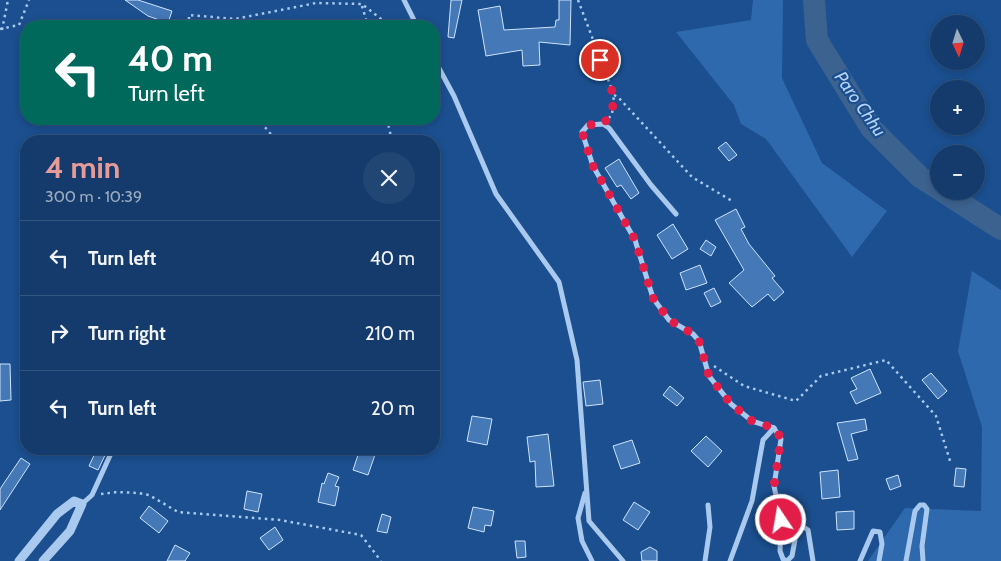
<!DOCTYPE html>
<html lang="en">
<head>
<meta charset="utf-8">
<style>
  body { margin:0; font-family:Cabin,sans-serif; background:#214673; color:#f1f3f6; height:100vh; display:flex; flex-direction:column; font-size:19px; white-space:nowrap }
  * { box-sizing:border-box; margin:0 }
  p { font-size:16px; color:#9dadc1 }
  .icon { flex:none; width:28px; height:28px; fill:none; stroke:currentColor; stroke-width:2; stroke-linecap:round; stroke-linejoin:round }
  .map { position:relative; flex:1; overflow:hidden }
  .panel { position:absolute; left:20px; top:135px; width:420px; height:320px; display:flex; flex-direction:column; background:#143b6b; border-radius:20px; box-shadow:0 2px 8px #0003,0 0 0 1px #33557e }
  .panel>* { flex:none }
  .banner { position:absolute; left:20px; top:20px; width:420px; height:105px; border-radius:20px; box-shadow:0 2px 8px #0003,0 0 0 1px #33557e; background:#00695c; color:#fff; overflow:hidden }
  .needle { width:32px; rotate:176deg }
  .buttons { position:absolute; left:930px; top:15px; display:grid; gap:10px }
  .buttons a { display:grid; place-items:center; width:55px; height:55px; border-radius:50%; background:#143b6b; box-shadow:0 2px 8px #0003,0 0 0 1px #33557e; font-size:25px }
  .pin { position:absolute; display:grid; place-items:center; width:42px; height:42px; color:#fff; margin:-21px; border:2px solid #fff; border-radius:50%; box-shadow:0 1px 5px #0007 }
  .me { position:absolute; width:55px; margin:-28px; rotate:348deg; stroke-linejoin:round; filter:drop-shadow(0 0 4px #0008) }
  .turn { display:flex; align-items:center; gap:18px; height:105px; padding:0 25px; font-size:22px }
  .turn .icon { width:65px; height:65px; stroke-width:2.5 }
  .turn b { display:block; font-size:35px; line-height:42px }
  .round { display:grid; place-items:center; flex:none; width:52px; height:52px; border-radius:26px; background:#214673 }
  .headline { display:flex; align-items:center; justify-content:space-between; height:85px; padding:0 25px }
  h1 { font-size:30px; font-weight:700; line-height:38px; color:#e69b98 }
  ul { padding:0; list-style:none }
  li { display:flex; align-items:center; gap:15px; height:75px; padding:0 25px; border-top:1px solid #33557e }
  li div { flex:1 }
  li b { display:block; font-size:19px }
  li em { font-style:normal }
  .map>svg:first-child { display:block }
  .green { fill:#2e69ad }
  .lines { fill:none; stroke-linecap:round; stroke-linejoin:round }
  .river { stroke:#3c6290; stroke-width:22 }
  .building { fill:#4478b7; stroke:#cfe3fa }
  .path { stroke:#a9c9ee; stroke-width:2.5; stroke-dasharray:2.5 4; stroke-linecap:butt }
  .minor { stroke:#a9c9ee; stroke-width:5 }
  .tertiary { stroke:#a9c9ee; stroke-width:9 }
  .route { stroke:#e11d48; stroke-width:9; stroke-dasharray:0 16.2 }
  .labels { text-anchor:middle; stroke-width:4.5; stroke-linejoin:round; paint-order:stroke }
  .water-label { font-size:18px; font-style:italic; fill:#b5d3f5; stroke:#1b4f8f }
</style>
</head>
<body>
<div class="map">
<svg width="1001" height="561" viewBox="0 0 1001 561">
  <rect width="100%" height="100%" fill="#1b4f8f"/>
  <g class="green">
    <polygon points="753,0 783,0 782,78 822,163 887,211 852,257 766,139 741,124 734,105 676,32 751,20"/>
    <polygon points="972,271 1001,290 1001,561 868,561 905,508 981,511 982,427 958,351"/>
  </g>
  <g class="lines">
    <g class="river">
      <polyline points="814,0 817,40 871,128 920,177 939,189"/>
      <polyline points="942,191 1001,229"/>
    </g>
  </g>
  <g class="building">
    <polygon points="125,0 138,0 172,11 168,23 148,16"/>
    <polygon points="451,0 462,0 454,38 448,37"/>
    <polygon points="559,0 571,0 570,45 539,42 540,65 523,66 522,50 486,56 478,10 500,6 504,30 555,27 556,20 559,20"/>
    <polygon points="726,142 737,155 729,161 718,148"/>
    <polygon points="619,159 639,193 631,199 621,185 617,187 605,168"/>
    <polygon points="736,209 745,227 741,229 749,244 775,276 772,278 784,292 774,301 768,294 752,307 729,283 744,270 715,220"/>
    <polygon points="673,224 688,249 672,259 657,235"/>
    <polygon points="706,240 716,247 711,256 700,249"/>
    <polygon points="700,265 707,283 686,290 680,273"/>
    <polygon points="714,288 721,302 711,307 704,293"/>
    <polygon points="0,364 10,364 11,400 0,401"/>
    <polygon points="870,369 881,393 856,404 850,392 857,389 851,378"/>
    <polygon points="931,373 947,391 938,399 922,380"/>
    <polygon points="600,380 603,404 586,406 583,382"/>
    <polygon points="670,386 684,398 677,406 663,395"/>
    <polygon points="472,416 492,419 487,445 467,441"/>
    <polygon points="865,419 867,430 851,434 858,459 848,461 837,423"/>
    <polygon points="548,434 554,486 536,487 535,461 530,462 527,437"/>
    <polygon points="706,436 722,451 708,467 691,451"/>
    <polygon points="632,440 640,463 621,469 613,446"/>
    <polygon points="97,449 108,449 98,470 89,466"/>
    <polygon points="360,449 377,449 368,475 353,470"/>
    <polygon points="21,458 30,464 0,510 0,489"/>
    <polygon points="956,468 966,469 964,487 954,486"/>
    <polygon points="838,470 840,497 822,499 820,472"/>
    <polygon points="328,473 339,477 335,486 339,487 335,506 318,502 322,483 324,484"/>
    <polygon points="898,475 901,486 890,490 886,479"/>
    <polygon points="247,491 262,494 258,512 244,509"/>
    <polygon points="634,502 650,512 638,530 623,520"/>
    <polygon points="149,506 168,521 159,533 140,518"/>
    <polygon points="473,507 494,511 491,526 485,525 484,532 468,528"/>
    <polygon points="854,511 854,529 837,530 836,512"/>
    <polygon points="382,514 391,517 387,533 377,531"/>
    <polygon points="275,527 283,540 269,550 260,538"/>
    <polygon points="515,541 525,541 526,557 517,558"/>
    <polygon points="175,545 190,553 185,561 167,561"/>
    <polygon points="650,547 657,551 657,561 642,561 641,552"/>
  </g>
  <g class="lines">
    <g class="path">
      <polyline points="578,0 614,95 612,114 609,118"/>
      <polyline points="362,6 368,26"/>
      <polyline points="189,26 189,15 235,19 316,3 362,4 390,26"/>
      <polyline points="0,29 19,25 29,0"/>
      <polyline points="2,30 8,0"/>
      <polyline points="614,95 618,97 692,177 732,201"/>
      <polyline points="255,119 268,130 275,141"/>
      <polyline points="387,119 392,141"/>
      <polyline points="714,366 744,386 796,401 821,376 886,360 936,416 951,464"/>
      <polyline points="101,494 117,492 138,493 149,495 178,512 280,520 361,535 381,561"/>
    </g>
    <g class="minor">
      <polyline points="404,0 417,26"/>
      <polyline points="434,59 454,96 496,194 559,282 577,360 589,521 623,561"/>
      <polyline points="676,214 651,185 609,128 603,124 588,125 582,132 593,166 635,240 653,298 669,320 693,334 699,341 709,376 731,404 752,421 774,428"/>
      <polyline points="585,493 578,518 582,541 592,561"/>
      <polyline points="82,504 92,495 113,449"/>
      <polyline points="705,561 710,527 708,505"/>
      <polyline points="730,561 752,501 763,440 774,428 781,439 774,486 781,520 780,551 783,559 787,561"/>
      <polyline points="787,561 792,556 797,529 802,526 808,530 813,561"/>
      <polyline points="860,561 873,531 880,532 882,544 879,561"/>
      <polyline points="906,561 915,511 920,505 924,505 927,509 922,546 923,561"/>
    </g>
    <polyline class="tertiary" points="19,561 57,514 74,501 82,504 70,531 43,561"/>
  </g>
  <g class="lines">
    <path class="route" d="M600,60C609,84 623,103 603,124L588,125L582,132L593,166L635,240L653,298L669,320L693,334L699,341L709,376L731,404L752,421L774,428L781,438L774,486L781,520"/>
  </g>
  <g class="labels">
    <g class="water-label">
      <text transform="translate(860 104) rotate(55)" y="6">Paro Chhu</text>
    </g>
  </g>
</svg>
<div class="buttons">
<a><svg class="needle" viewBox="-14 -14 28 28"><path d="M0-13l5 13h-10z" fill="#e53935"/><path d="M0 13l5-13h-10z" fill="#9dadc1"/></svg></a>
<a>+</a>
<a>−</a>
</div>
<div class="pin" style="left:600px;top:60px;background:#d93025"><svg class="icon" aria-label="arrive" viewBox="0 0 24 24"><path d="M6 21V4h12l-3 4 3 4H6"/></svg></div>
<svg class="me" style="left:781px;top:520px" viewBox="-20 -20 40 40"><circle r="17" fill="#e11d48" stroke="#fff" stroke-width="3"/><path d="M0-11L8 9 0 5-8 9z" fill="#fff"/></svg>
<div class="banner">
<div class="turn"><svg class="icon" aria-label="left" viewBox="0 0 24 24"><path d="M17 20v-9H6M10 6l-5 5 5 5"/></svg><div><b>40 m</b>Turn left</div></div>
</div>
<section class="panel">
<div class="headline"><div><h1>4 min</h1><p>300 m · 10:39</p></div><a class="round"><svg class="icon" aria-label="close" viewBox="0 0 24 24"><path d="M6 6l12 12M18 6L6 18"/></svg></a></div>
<ul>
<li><svg class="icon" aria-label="left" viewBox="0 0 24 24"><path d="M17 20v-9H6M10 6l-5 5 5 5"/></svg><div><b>Turn left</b></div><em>40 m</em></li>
<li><svg class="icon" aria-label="right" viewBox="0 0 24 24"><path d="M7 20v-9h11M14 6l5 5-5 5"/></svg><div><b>Turn right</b></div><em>210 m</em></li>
<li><svg class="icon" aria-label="left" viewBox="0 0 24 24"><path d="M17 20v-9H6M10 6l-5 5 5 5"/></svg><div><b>Turn left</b></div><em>20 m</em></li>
</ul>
</section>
</div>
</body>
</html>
